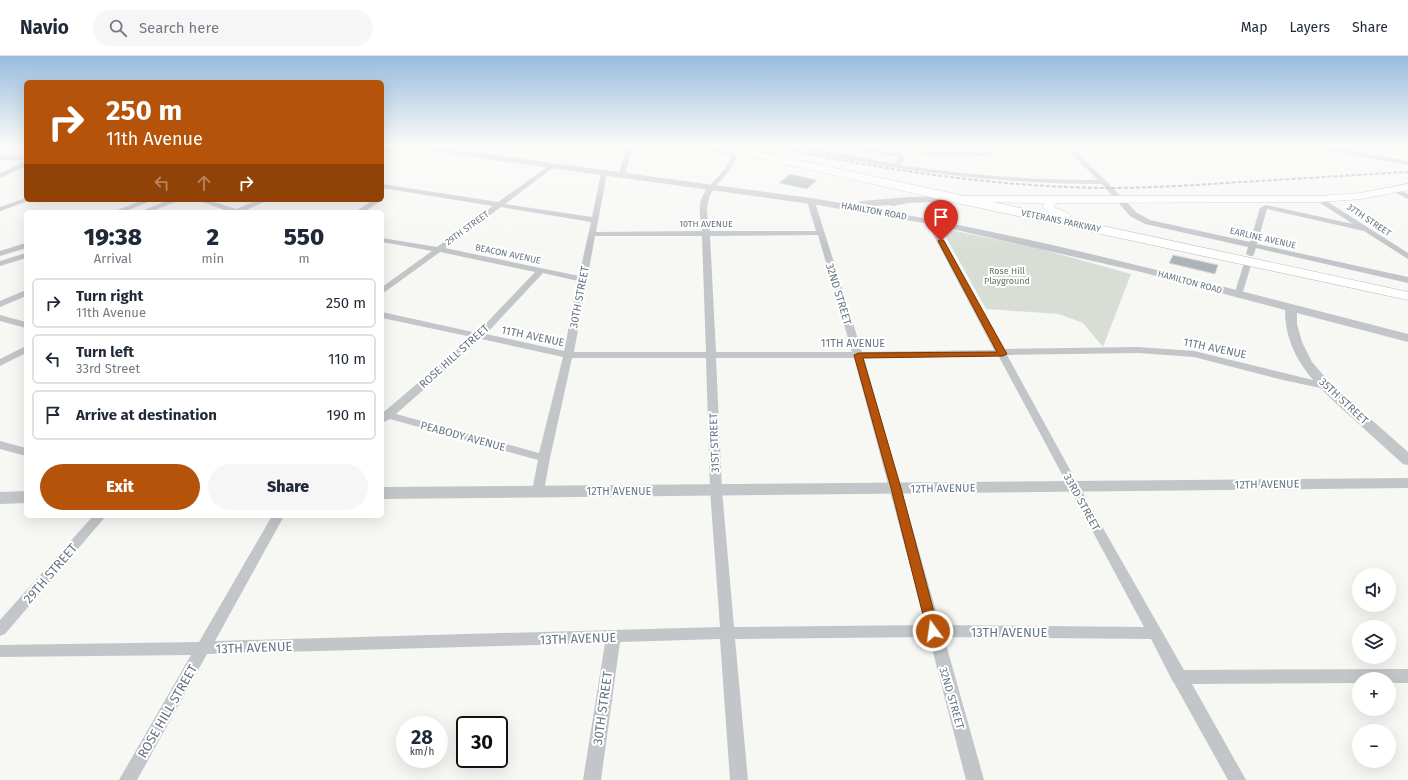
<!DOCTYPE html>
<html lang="en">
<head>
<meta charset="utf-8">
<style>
  body { margin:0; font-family:"Fira Sans",sans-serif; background:#f6f6f7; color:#1f2937; height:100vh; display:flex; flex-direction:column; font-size:15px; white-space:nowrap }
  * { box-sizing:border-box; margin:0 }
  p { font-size:13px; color:#747a83 }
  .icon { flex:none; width:22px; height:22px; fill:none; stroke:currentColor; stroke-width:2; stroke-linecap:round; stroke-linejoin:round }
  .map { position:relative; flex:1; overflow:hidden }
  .drawer { position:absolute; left:24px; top:154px; width:360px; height:308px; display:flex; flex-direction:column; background:#fff; border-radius:6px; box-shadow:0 4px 16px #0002 }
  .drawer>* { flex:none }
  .top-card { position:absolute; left:24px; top:24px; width:360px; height:122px; border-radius:6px; box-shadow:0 4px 16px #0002; background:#b45309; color:#fff; overflow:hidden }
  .tools { position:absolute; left:1352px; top:512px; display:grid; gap:8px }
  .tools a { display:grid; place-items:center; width:44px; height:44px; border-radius:50%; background:#fff; box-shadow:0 4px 16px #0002; font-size:20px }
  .speed { position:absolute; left:396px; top:660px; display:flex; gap:8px; font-size:20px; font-weight:700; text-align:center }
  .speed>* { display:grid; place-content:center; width:52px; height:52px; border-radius:50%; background:#fff; box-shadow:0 4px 16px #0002; line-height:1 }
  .speed small { font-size:10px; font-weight:400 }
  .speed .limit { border:2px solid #111; border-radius:6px; background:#fff; color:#111 }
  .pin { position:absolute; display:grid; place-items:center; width:34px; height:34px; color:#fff; margin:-41px -17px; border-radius:50% 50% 50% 0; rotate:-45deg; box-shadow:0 0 4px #0007 }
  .pin .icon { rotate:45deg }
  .me { position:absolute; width:44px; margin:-22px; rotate:346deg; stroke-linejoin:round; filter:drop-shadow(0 0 3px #0008) }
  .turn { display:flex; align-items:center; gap:14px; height:84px; padding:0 16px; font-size:18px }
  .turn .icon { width:52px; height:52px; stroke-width:2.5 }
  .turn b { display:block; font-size:28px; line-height:34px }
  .lanes { display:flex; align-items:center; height:38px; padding:0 16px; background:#0003; justify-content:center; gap:20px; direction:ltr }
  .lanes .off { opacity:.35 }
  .eta { display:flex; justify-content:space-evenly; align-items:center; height:68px; text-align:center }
  .eta b { font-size:24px; font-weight:800; line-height:28px }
  .cta { display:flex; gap:8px; margin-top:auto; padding:8px 16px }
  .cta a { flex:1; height:46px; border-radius:24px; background:#b45309; color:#fff; font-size:16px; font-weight:800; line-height:46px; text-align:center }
  .cta a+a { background:#f6f6f7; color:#1f2937 }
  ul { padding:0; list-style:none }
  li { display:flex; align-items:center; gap:12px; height:50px; margin:0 8px 6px; padding:0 8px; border:2px solid #e0e1e3; border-radius:6px }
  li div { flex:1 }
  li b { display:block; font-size:15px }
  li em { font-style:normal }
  header { display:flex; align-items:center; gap:24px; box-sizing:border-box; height:56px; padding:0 20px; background:#fff; border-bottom:1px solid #e0e1e3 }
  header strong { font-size:19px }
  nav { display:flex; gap:22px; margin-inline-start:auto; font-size:14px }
  .search { width:280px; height:36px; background:#f6f6f7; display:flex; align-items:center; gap:10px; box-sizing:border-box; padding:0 14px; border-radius:22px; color:#747a83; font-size:15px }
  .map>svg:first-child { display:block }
  .green { fill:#d8ded5 }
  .building { fill:#abb3b8; stroke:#d8d8d6 }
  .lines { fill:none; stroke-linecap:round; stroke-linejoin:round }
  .secondary-casing { stroke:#b6bbc0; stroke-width:1 }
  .primary-casing { stroke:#b5b9bd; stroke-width:1 }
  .minor { fill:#c2c6c9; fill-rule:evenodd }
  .tertiary { fill:#c2c6c9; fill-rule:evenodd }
  .secondary { fill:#fff; fill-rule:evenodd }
  .primary { fill:#fff; fill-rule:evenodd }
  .rail { stroke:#a5aab0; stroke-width:2; stroke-dasharray:4 2; stroke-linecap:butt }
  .route { fill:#b45309; stroke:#753606 }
  .labels { text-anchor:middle; stroke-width:4; stroke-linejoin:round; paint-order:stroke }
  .far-street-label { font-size:9px; fill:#667684; stroke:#fff }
  .far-park-label { font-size:9px; fill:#657761; stroke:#fff }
  .street-label { font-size:11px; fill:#667684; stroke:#fff }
  .near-street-label { font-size:13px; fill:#667684; stroke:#fff }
</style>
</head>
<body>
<header>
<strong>Navio</strong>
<div class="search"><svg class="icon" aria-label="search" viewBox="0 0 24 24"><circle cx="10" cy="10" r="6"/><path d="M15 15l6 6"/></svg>Search here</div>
<nav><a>Map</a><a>Layers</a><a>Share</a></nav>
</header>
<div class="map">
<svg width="1408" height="724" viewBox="0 0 1408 724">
  <rect width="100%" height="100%" fill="#f7f7f4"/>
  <polygon class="green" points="941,172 1037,192 1131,218 1103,291 1083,267 1059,258 986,253"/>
  <g class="building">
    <polygon points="790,118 817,124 807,133 779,127"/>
    <polygon points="1173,199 1218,209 1215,218 1169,207"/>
  </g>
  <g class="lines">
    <defs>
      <path id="secondary" d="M1408,128V134L1361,143L1320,146L1056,147L1054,150C1059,155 1068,155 1071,160L1066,163L1050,158L1043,151L1044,147L957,146L952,143L957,140H1320L1361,137Z"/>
      <polygon id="primary" points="710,89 729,89 1408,236 1408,244 957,147 715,92"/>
    </defs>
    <use href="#secondary" class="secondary-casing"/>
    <use href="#primary" class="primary-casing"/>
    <g class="minor">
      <polygon points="395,89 404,89 382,99 382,95"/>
      <polygon points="511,89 633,89 625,119 622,121 619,119 626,91 513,92 511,91"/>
      <path d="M670,89L705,90L737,98C734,118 714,125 709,143C705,153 708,165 710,175H816L807,145L811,143H814L862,296L994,294L926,165L930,163L934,165L1004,293L1138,291L1194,295L1329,328L1330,330L1325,333L1283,324L1194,301L1138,297L1007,299L1079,430L1184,614L1408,613V627H1389V623H1359V627L1192,628L1246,724H1228L1174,627L1173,626L1151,583L944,581L984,724H966L929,581L735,583L748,724H730L720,583L620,586L601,724H583L605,587L207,598L137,724H119L191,599L0,601V589L199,586L272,460H284L215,585L720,571L710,434L706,302H572L550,402L544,435L542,438L538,439L534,438L532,435L538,404L390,363L382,367V355H385L472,281L382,262V256L477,277L535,216L440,196L382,238V231L432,195L382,186V182L437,191L493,150L382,132V128L498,146L553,107L556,109L555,110L505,148L592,161L601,117L604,115L607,117L596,176L702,175C701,165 698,153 701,144C707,126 727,118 731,99L705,94L673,91ZM501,151L591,166L579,220L445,192ZM818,179L852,296H716L710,180ZM595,180H702L706,296H574ZM543,217L578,225L564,295L486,278ZM481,283L563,301L539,397L396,358ZM998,299L1144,571L940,569L864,302ZM716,302H854L926,569L734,571L722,434Z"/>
      <path d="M790,89H801L894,108L899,102L897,101L841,91L838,89H852L901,98L905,102L900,109C966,119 1032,124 1098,124L1062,89H1069L1106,125L1136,156L1150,164L1250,186L1260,152L1266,149L1353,168L1317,145V141H1320L1408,197V203L1364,175L1267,153L1257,188L1408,221V227L1256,192L1253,200H1250L1246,198L1248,191L1145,168L1130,160L1102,128C1016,128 931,119 846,103C833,101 799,95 790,89Z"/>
      <polygon points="990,89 996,89 997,95 984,100 924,99 921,97 924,95 984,96 991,94"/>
      <polygon points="1112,89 1241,89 1238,91 1115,91"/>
      <polygon points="1304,89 1318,89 1408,105 1408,109 1307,91"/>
      <rect x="0" y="100" width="26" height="4"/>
      <polygon points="26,105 26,110 0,122 0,117"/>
      <polygon points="1395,132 1408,138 1408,143 1393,135 1391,134"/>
      <polygon points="26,142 26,144 31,144 0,155 0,151"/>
      <polygon points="143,144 154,144 123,156 112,156"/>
      <polygon points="169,144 180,144 150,156 139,156"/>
      <polygon points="197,144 208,144 236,153 258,144 268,144 242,156 230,156"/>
      <polygon points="373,144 382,144 364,156 355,156"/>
      <polygon points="26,187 26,192 0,200 0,195"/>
      <polygon points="26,197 26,202 0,210 0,205"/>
      <polygon points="1245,204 1251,204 1252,206 1242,239 1238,242 1234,239"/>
      <polygon points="26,234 26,240 0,251 0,245"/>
      <polygon points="0,259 26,266 26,272 0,265"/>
      <polygon points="26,290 26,297 0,310 0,303"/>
      <polygon points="0,385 26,392 26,400 0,393"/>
      <polygon points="93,460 106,460 5,578 0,580 0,564"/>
    </g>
    <g class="tertiary">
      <path d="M397,89H419L811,142L859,150L856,148L861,145L908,141L957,140L962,143L960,145L908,147L893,150L889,149L862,151C1046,182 1227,232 1408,278V286L1297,257V268L1302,286L1312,306L1330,327L1408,396V409L1403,408C1385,392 1368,376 1350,360C1317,330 1285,302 1285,254L1141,216L930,168L811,148L401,91Z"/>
      <polygon points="1408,422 1408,432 382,443 382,431"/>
      <polygon points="26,435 26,447 0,448 0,436"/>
    </g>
    <use href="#secondary" class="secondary"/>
    <use href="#primary" class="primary"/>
    <path class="rail" d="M767,89C879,113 992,131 1107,132C1151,132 1196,129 1240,126C1296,123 1352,119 1408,116"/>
  </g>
  <linearGradient id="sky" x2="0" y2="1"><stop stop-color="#97bcdd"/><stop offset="0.47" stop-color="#fbfbfa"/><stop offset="1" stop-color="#fbfbfa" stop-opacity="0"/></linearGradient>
  <rect width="1408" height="190" fill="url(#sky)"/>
  <polygon class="route" points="941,183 944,185 1007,298 1003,300 863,302 901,432 939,575 938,579 933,581 929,579 927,575 891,432 854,299 858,297 997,296 938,185"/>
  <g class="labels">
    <g class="far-street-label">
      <text transform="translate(874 155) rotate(10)" y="3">HAMILTON ROAD</text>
      <text transform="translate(1369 164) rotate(34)" y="3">37TH STREET</text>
      <text transform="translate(1061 165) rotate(12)" y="3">VETERANS PARKWAY</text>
      <text x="706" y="171">10TH AVENUE</text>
      <text transform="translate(467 172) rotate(-36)" y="3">29TH STREET</text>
      <text transform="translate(1263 182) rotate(13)" y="3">EARLINE AVENUE</text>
      <text transform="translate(508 198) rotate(12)" y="3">BEACON AVENUE</text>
      <text transform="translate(1190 226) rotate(15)" y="3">HAMILTON ROAD</text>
    </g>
    <g class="far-park-label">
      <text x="1007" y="218">Rose Hill<tspan x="1007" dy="10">Playground</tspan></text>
    </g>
    <g class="street-label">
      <text transform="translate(839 238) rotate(73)" y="4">32ND STREET</text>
      <text transform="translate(579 241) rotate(-79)" y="4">30TH STREET</text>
      <text transform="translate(533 280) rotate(12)" y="4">11TH AVENUE</text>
      <text x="853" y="291">11TH AVENUE</text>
      <text transform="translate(1215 292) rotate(12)" y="4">11TH AVENUE</text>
      <text transform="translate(454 300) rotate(-42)" y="4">ROSE HILL STREET</text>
      <text transform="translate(1344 345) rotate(43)" y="4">35TH STREET</text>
      <text transform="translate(463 380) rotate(15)" y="4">PEABODY AVENUE</text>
      <text transform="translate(714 387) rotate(-92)" y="4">31ST STREET</text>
      <text transform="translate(1267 428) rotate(-1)" y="4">12TH AVENUE</text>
      <text transform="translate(943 432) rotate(-1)" y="4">12TH AVENUE</text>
      <text x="619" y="439">12TH AVENUE</text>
      <text transform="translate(1082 446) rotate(61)" y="4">33RD STREET</text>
      <text transform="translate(952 642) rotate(74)" y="4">32ND STREET</text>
    </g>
    <g class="near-street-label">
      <text transform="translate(50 517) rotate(-49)" y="5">29TH STREET</text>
      <text x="1009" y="581">13TH AVENUE</text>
      <text transform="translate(578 582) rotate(-2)" y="5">13TH AVENUE</text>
      <text transform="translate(254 591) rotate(-2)" y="5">13TH AVENUE</text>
      <text transform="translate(602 652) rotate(-82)" y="5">30TH STREET</text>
      <text transform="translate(167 655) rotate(-60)" y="5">ROSE HILL STREET</text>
    </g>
  </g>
</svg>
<div class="tools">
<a><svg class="icon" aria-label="sound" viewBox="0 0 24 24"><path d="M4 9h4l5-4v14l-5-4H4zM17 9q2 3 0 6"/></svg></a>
<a><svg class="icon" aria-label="layers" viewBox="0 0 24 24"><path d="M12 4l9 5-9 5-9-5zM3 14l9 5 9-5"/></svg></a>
<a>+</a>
<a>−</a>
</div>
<div class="speed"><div>28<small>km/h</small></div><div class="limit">30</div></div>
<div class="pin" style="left:941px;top:185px;background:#d93025"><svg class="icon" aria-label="arrive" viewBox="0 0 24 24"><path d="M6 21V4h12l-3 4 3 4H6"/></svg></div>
<svg class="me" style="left:933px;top:575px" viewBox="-20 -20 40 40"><circle r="17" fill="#b45309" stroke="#fff" stroke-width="3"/><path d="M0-11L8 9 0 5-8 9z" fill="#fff"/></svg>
<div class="top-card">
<div class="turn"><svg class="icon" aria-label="right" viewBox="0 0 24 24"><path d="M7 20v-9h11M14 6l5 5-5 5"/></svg><div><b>250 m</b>11th Avenue</div></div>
<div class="lanes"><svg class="icon off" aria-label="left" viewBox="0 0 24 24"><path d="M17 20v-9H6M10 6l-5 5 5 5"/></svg><svg class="icon off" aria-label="ahead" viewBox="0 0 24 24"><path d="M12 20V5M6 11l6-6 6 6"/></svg><svg class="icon" aria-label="right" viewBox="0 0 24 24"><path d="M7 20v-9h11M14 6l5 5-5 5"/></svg></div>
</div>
<section class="drawer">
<div class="eta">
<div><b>19:38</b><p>Arrival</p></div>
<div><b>2</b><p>min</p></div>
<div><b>550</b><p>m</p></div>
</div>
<ul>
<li><svg class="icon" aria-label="right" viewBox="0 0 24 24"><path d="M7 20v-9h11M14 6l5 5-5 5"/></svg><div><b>Turn right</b><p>11th Avenue</p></div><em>250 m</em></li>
<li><svg class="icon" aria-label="left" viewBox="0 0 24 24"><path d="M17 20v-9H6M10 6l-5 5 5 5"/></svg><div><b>Turn left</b><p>33rd Street</p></div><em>110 m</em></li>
<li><svg class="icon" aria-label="arrive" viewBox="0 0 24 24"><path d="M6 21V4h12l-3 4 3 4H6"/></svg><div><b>Arrive at destination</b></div><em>190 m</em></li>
</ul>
<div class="cta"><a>Exit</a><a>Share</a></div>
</section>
</div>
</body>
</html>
